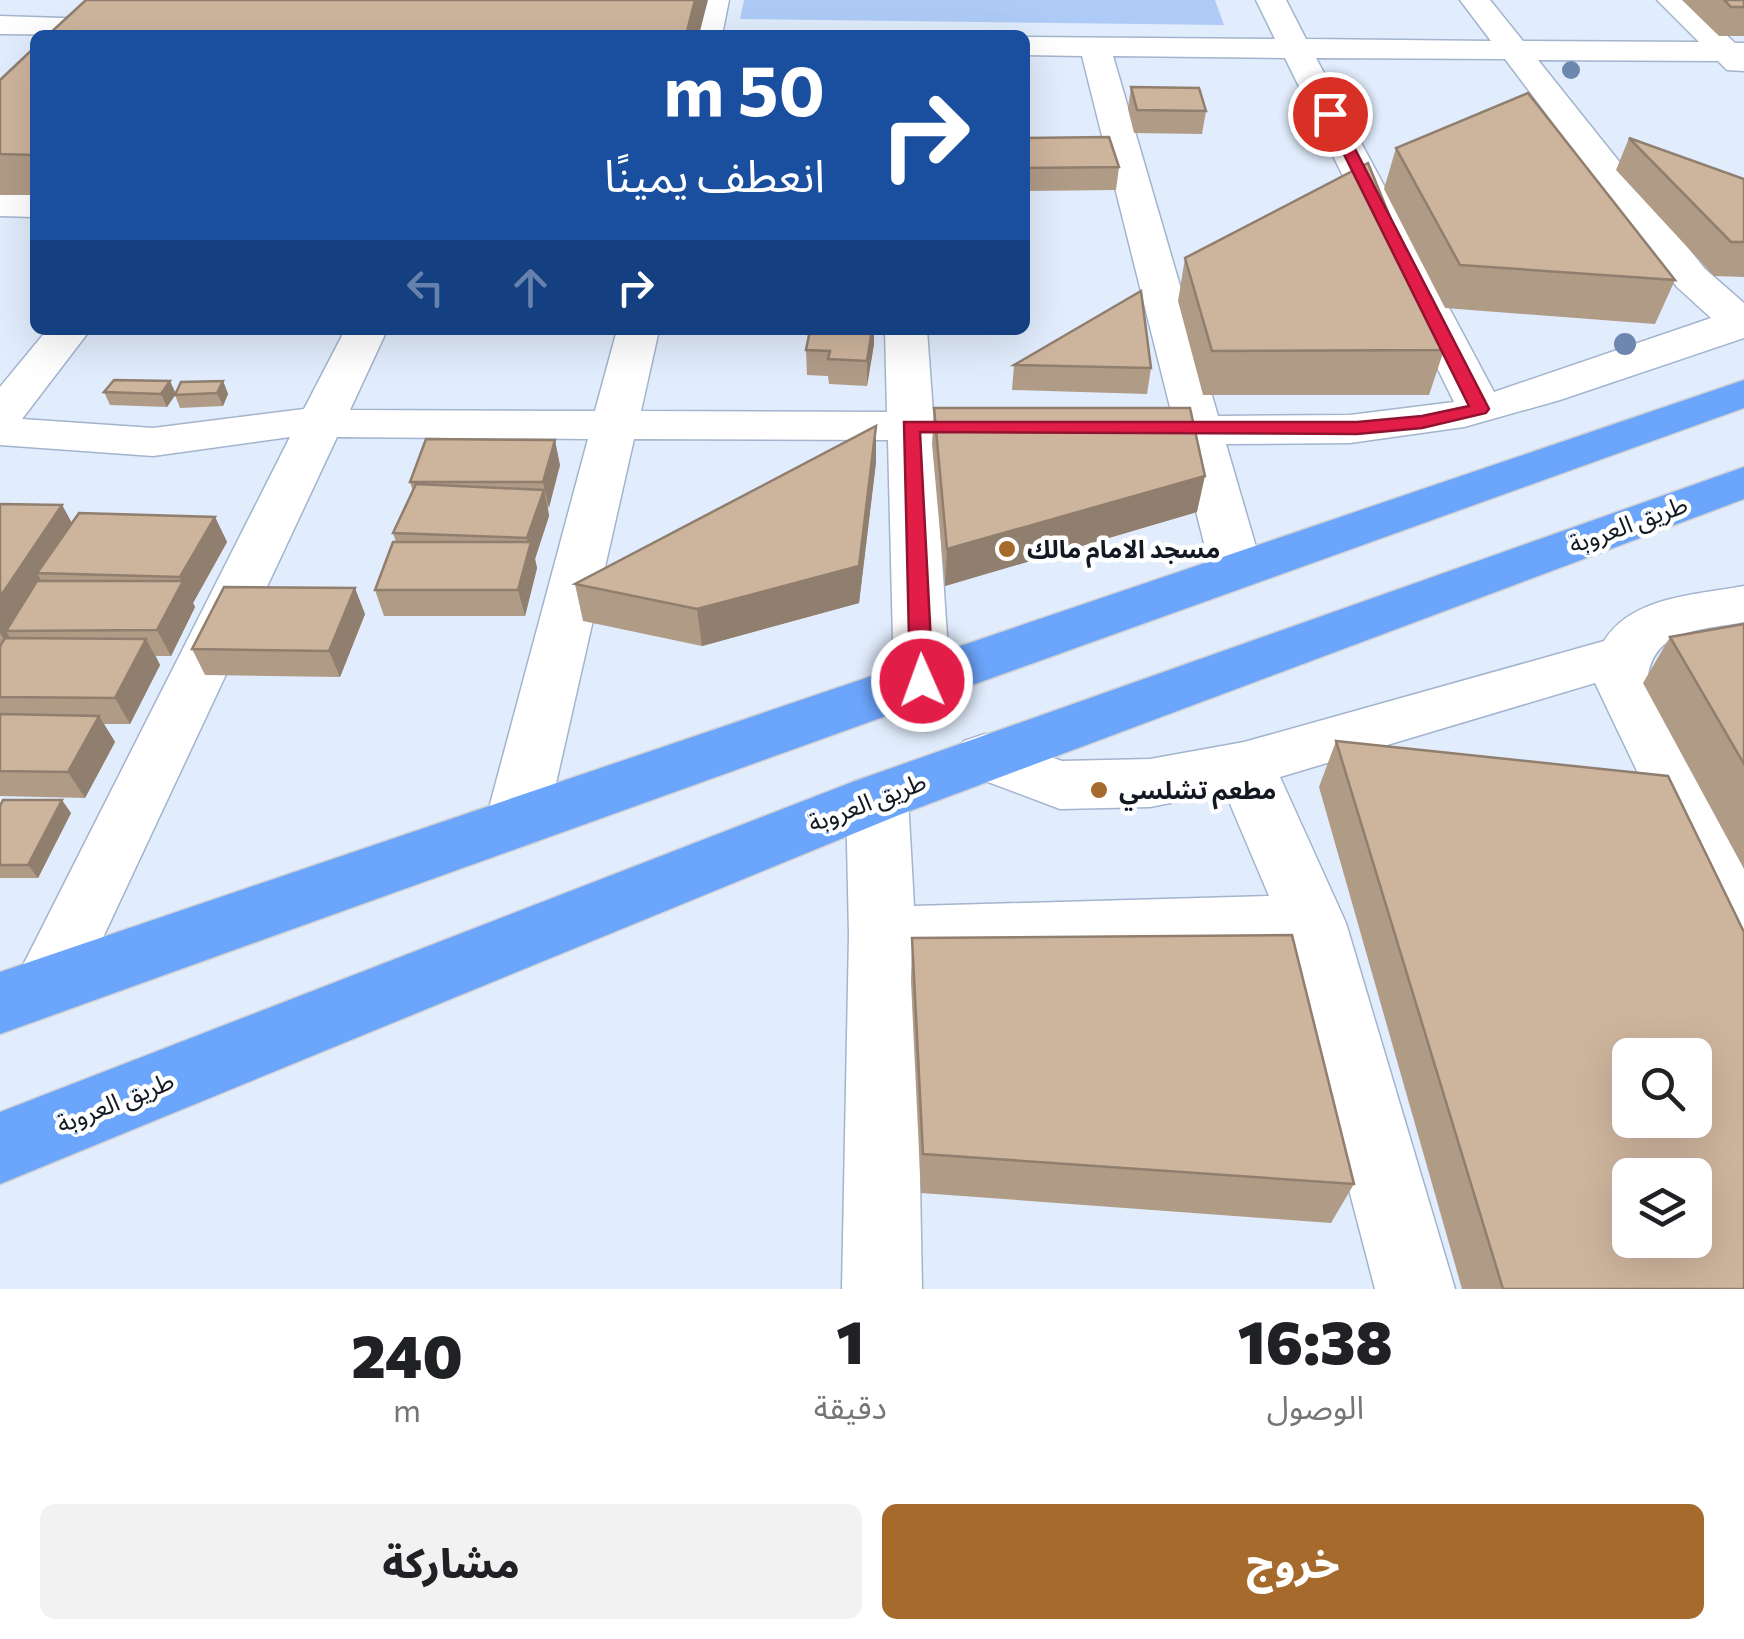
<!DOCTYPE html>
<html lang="ar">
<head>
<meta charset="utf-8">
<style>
  body { margin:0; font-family:Commissioner,"Noto Sans Arabic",sans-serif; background:#f2f2f2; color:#202124; direction:rtl; height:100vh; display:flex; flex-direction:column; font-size:38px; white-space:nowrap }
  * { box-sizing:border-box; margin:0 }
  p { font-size:32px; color:#757577 }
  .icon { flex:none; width:55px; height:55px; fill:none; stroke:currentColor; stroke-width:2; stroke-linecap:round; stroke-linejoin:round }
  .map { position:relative; height:1289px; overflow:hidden; direction:ltr }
  .details { display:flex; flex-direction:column; background:#fff; flex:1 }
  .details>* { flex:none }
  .top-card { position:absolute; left:30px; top:30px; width:1000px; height:305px; border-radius:15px; box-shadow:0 10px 40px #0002; direction:rtl; background:#1a4fa0; color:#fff; overflow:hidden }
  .controls { position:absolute; left:1612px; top:1038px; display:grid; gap:20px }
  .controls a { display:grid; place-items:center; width:100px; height:100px; border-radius:15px; background:#fff; box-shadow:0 10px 40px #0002; font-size:50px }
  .pin { position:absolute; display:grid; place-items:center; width:85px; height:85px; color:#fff; margin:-42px; border:5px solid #fff; border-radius:50%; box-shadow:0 2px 10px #0007 }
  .me { position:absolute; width:110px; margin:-55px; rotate:358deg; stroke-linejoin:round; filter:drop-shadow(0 0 8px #0008) }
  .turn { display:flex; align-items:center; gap:35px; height:210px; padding:0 40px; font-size:45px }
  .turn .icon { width:130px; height:130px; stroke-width:2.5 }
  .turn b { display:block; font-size:70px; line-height:85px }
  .lanes { display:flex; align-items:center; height:95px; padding:0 40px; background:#0003; justify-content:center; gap:50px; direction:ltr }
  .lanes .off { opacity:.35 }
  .eta { display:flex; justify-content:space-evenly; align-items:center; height:170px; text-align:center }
  .eta b { font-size:60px; font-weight:800; line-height:70px }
  .button { display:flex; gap:20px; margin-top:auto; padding:20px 40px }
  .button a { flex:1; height:115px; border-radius:15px; background:#a66a2c; color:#fff; font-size:40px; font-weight:800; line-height:115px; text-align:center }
  .button a+a { background:#f2f2f2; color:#202124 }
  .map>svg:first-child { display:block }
  .green { fill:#aecbf7 }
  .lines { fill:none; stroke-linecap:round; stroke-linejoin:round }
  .street-casing { stroke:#a3b4ce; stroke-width:3 }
  .highway-casing { stroke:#d0d1d3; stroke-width:3 }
  .street { fill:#fff; fill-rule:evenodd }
  .highway { fill:#6ca5fc; fill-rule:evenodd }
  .tree { fill:#6e87ae }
  .wall { fill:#b09b87 }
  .shaded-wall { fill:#907e6e }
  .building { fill:#cdb49d; stroke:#907e6e; stroke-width:2.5; fill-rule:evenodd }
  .route { fill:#e11d48; stroke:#92132f; stroke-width:2.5 }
  .poi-dot { fill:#a66a2c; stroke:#fff; stroke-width:4 }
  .labels { text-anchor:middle; stroke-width:9; stroke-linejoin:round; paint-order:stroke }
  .street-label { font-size:25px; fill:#131922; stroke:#fff }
  .poi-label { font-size:25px; font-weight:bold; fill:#131922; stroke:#fff; text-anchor:start }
</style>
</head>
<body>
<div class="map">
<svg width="1744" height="1289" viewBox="0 0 1744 1289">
  <rect width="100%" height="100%" fill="#e1ecfc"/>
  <polygon class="green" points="744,0 1215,0 1224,25 740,19"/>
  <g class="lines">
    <defs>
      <g id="street">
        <polygon points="699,0 729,0 722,35 692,35"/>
        <path d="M1256,0H1286L1306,39L1491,41L1460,0H1490L1523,41L1699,42L1657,0H1689L1735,43H1744V71L1727,70L1718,61L1538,60L1705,269L1744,303V338L1560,400L1464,427L1350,443L1226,444L1263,571L1255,583L1237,588L1219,583L1211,571L1179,443L1103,438L1096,428L1103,418L1119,414L1172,415L1082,56L1025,55V37L1275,39ZM1113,56L1285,58L1454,402L1350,415L1218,416ZM1316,58L1505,59L1677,287L1711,318L1494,392Z"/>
        <polygon points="0,16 94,19 105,22 109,28 102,35 0,34"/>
        <polygon points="0,194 35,195 35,217 0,216"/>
        <polygon points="47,330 90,330 22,419 153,428 304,409 345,330 387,330 350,410 595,411 617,330 659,330 641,411 887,412 885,330 927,330 933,413 1008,413 1024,417 1031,427 1024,437 1008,441 934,440 950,681 942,695 922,701 902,695 894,681 888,440 634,439 547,823 538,841 516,848 494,841 485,823 588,439 337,437 70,1008 46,1017 22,1008 12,987 290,437 153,456 0,445 0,387"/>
        <path d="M1744,586V622C1704,630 1655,628 1648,676L1744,862V955L1721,947L1595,683L1280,777L1346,923L1455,1289H1375L1287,952L916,963L922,1289H842L849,935L846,798L855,781L877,774L899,781L908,798L914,906L1269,896L1225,792L1150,807L1060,809L964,773L955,757L964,741L985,734L1062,761L1150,759L1244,742L1604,641C1632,596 1697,595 1744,586Z"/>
      </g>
      <g id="highway">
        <polygon points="1744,380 1744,408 0,1034 0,972"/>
        <polygon points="1744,467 1744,499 899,815 0,1184 0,1112 855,781"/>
      </g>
    </defs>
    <use href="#street" class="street-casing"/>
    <use href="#highway" class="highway-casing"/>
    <use href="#street" class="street"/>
    <use href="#highway" class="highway"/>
  </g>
  <g class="tree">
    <circle cx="1571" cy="70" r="9"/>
    <circle cx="1625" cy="344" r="11"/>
  </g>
  <g class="wall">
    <polygon points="1682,0 1744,0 1744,36 1719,36"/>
    <polygon points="35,47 35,195 0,195 0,80"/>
    <polygon points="1131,87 1206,111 1202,134 1134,133 1128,109"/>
    <polygon points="1025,138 1119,167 1116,190 1025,191"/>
    <polygon points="1629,138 1744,179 1744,277 1714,276 1616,170"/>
    <polygon points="1396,148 1675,280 1655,324 1445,308 1384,189"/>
    <polygon points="1185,258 1444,350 1429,395 1203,395 1178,301"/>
    <polygon points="810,330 874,330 874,344 867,386 829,384 828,376 807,375 806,350"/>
    <polygon points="1014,365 1151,368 1147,394 1012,390"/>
    <polygon points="223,381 228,394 223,406 180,408 175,395 167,407 110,405 104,392 176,393"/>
    <polygon points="934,408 1197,512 945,586 932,444"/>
    <polygon points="876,462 859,603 702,646 583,621 575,584"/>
    <polygon points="560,465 548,508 549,516 535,559 537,568 525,616 384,616 375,590 396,542 393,533 413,491 410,482"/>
    <polygon points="0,504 62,505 72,523 215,517 227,542 193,603 195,607 171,656 156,656 160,665 130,724 104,724 115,742 85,798 0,796"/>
    <polygon points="365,614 340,677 205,675 192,649"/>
    <polygon points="1744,624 1744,869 1643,683 1670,637"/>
    <polygon points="1336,741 1744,1289 1462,1289 1319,787"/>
    <polygon points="0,803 71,813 38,878 0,878"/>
    <polygon points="912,938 1354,1184 1331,1223 921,1193 911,982"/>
  </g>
  <g class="shaded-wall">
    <polygon points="695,0 708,0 699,35 686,35"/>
    <polygon points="872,330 874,330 874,344 867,386 867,361"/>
    <polygon points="170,381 176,394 167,407 161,394"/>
    <polygon points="223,381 228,394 223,406 217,393"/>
    <polygon points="876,426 876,462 859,603 702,646 697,609"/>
    <polygon points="555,440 560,465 549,508 543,482"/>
    <polygon points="1205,476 1197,512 945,586 947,549"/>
    <polygon points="544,490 549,516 535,559 537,568 525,616 518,590 529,548 527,538"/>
    <polygon points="62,505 82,542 37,573 49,594 6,631 15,646 12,652 0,633 0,597"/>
    <polygon points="215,517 227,542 193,603 195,607 171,656 157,630 182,582 180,577"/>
    <polygon points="355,588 365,614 340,677 329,651"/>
    <polygon points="146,639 160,665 130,724 115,698"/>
    <polygon points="99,716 115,742 85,798 68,772"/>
    <polygon points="62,800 71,813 38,878 28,865"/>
  </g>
  <g class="building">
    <polygon points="86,0 695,0 686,35 48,35"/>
    <polygon points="1724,0 1744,0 1744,7 1731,7"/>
    <polygon points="35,47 35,155 0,154 0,80"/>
    <polygon points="1131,87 1199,88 1206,111 1137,110"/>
    <polygon points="1528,93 1675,280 1460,265 1396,148"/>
    <polygon points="1109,137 1119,167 1025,168 1025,138"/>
    <polygon points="1629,138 1744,179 1744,242 1731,242"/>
    <polygon points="1368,163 1444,350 1212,351 1185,258"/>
    <polygon points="1141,291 1151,368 1014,365"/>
    <polygon points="810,330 872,330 867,361 828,359 830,351 806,350"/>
    <polygon points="114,380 170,381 161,394 104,392"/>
    <polygon points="223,381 217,393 175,395 181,382"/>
    <polygon points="934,408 1190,408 1205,476 947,549"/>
    <polygon points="876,426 859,566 697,609 575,584"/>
    <polygon points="426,439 555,440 543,482 410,482"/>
    <polygon points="416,484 544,490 527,538 393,533"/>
    <polygon points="0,504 62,505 0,597"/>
    <polygon points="79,513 215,517 180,577 37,573"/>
    <polygon points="393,542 531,542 518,590 375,590"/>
    <polygon points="37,581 183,581 157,630 6,631"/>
    <polygon points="224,587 355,588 329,651 192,649"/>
    <polygon points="1744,624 1744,764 1670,637"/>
    <polygon points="5,638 146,639 115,698 0,697 0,646"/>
    <polygon points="0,714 99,716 68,772 0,771"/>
    <path d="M1336,741L1668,776L1744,932V1289H1503ZM1630,1055H1695V1120H1630ZM1630,1175H1695V1240H1630Z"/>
    <polygon points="3,800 62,800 28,865 0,865 0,806"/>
    <polygon points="1292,935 1354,1184 923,1154 912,938"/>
  </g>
  <polygon class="route" points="1330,109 1337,114 1489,409 1486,413 1422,428 1357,434 920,432 933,681 930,687 913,687 910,681 904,422 1357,422 1422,416 1469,406 1324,114"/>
  <g class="poi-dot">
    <circle cx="1007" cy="549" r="10"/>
    <circle cx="1099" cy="790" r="10"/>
  </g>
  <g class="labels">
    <g class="street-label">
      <text transform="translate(1628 524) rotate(-20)" y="9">طريق العروبة</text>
      <text transform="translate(867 802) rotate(-21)" y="9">طريق العروبة</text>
      <text transform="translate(115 1102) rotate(-22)" y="9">طريق العروبة</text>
    </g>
    <g class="poi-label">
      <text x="1027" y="558">مسجد الامام مالك</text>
      <text x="1119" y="799">مطعم تشلسي</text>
    </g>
  </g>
</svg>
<div class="controls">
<a><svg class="icon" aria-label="search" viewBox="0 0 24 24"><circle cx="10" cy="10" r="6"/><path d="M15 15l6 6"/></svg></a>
<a><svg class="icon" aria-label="layers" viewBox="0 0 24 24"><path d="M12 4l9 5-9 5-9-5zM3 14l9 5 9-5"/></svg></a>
</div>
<div class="pin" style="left:1330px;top:114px;background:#d93025"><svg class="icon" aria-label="arrive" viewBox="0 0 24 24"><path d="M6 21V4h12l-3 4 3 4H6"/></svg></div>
<svg class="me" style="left:922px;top:681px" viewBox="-20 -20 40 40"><circle r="17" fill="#e11d48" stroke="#fff" stroke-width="3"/><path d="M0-11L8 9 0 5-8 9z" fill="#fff"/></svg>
<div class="top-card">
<div class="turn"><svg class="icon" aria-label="right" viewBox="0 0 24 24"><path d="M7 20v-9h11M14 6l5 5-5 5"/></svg><div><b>50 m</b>انعطف يمينًا</div></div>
<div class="lanes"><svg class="icon off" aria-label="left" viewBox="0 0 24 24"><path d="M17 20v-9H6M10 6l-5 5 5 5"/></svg><svg class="icon off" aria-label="ahead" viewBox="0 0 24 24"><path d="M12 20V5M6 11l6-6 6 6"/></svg><svg class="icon" aria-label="right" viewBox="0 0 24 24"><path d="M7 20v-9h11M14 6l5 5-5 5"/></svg></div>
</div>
</div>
<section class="details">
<div class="eta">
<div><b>16:38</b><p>الوصول</p></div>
<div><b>1</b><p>دقيقة</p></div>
<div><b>240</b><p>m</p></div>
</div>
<div class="button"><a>خروج</a><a>مشاركة</a></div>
</section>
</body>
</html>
